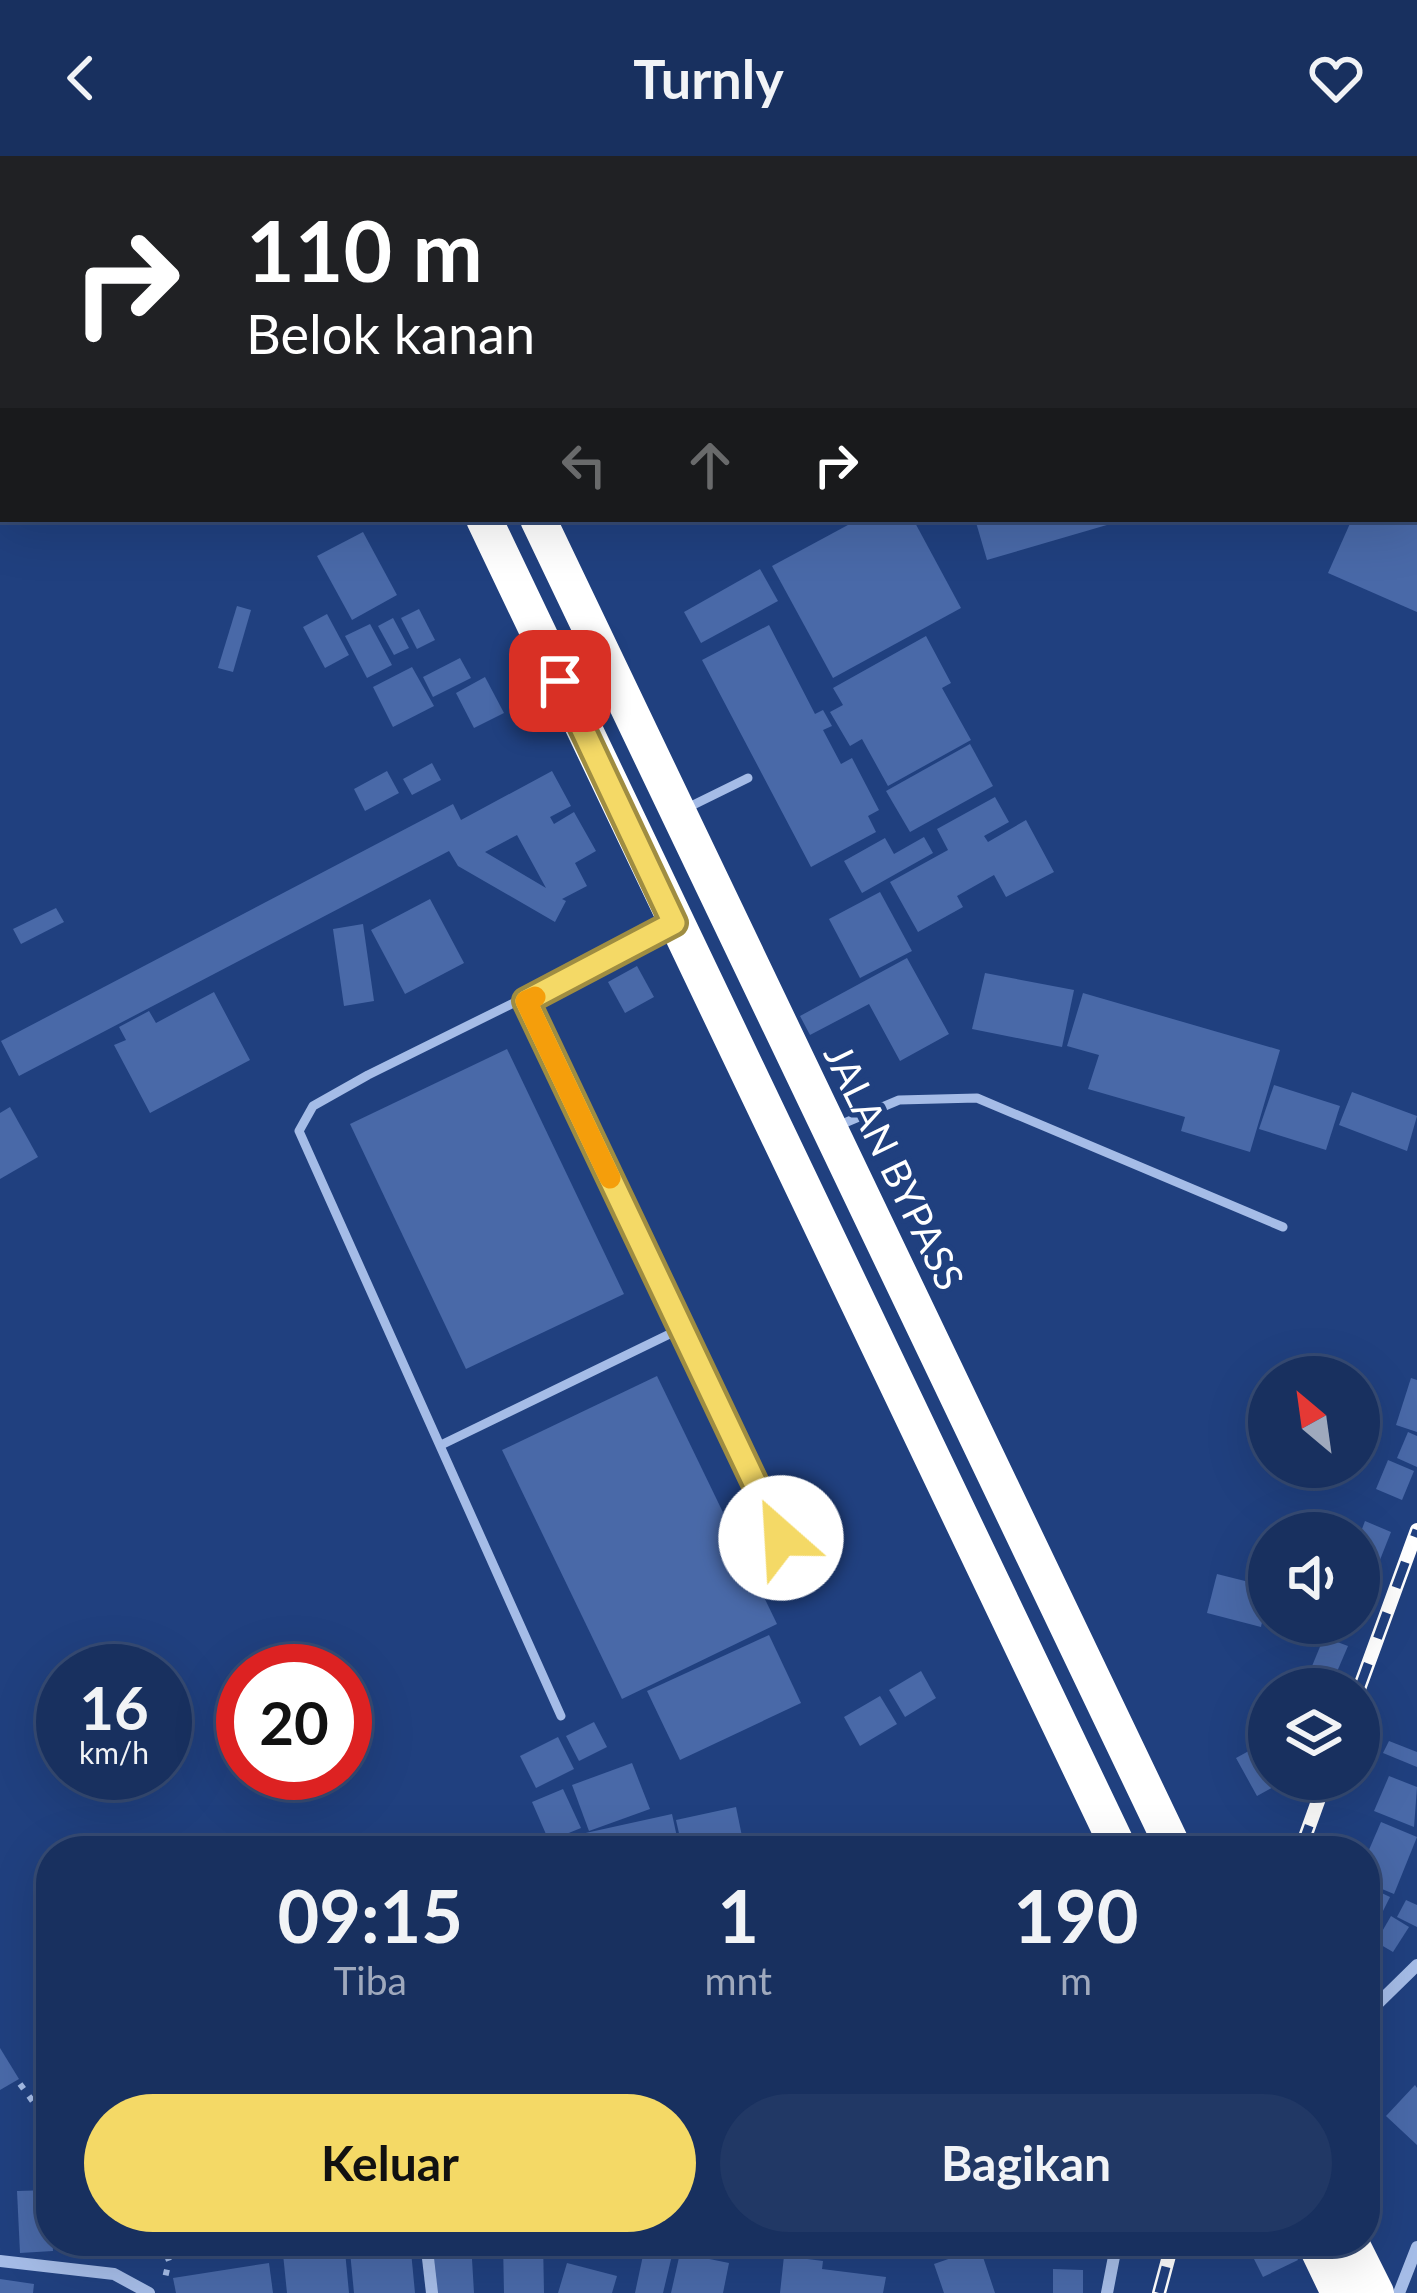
<!DOCTYPE html>
<html lang="id">
<head>
<meta charset="utf-8">
<style>
  body { margin:0; font-family:Lato,sans-serif; background:#213865; color:#f1f3f6; height:100vh; display:flex; flex-direction:column; font-size:45px; white-space:nowrap }
  * { box-sizing:border-box; margin:0 }
  p { font-size:39px; color:#9fa9bd }
  .icon { flex:none; width:66px; height:66px; fill:none; stroke:currentColor; stroke-width:2; stroke-linecap:round; stroke-linejoin:round }
  .map { position:relative; flex:1; overflow:hidden }
  .details { position:absolute; left:36px; top:1680px; width:1344px; height:420px; display:flex; flex-direction:column; background:#18305f; border-radius:48px; box-shadow:0 12px 48px #0002,0 0 0 3px #364b74 }
  .details>* { flex:none }
  .banner { position:absolute; left:0px; top:0px; width:1419px; height:366px; box-shadow:0 12px 48px #0002,0 0 0 3px #364b74; background:#202124; color:#fff; overflow:hidden }
  .needle { width:78px; rotate:331deg }
  .tools { position:absolute; left:1248px; top:1200px; display:grid; gap:24px }
  .tools a { display:grid; place-items:center; width:132px; height:132px; border-radius:50%; background:#18305f; box-shadow:0 12px 48px #0002,0 0 0 3px #364b74; font-size:60px }
  .speed { position:absolute; left:36px; top:1488px; display:flex; gap:24px; font-size:60px; font-weight:700; text-align:center }
  .speed>* { display:grid; place-content:center; width:156px; height:156px; border-radius:50%; background:#18305f; box-shadow:0 12px 48px #0002,0 0 0 3px #364b74; line-height:1 }
  .speed small { font-size:30px; font-weight:400 }
  .speed .limit { border:18px solid #d22; background:#fff; color:#111 }
  .pin { position:absolute; display:grid; place-items:center; width:102px; height:102px; color:#fff; margin:-51px; border-radius:24px; box-shadow:0 6px 18px #0006 }
  .me { position:absolute; width:132px; margin:-66px; rotate:334deg; stroke-linejoin:round; filter:drop-shadow(0 0 9px #0008) }
  .turn { display:flex; align-items:center; gap:42px; height:252px; padding:0 48px; font-size:54px }
  .turn .icon { width:156px; height:156px; stroke-width:2.5 }
  .turn b { display:block; font-size:84px; line-height:102px }
  .lanes { display:flex; align-items:center; height:114px; padding:0 48px; background:#0003; justify-content:center; gap:60px; direction:ltr }
  .lanes .off { opacity:.35 }
  .eta { display:flex; justify-content:space-evenly; align-items:center; height:204px; text-align:center }
  .eta b { font-size:72px; font-weight:700; line-height:84px }
  .action { display:flex; gap:24px; margin-top:auto; padding:24px 48px }
  .action a { flex:1; height:138px; border-radius:72px; background:#f4d966; color:#111; font-size:48px; font-weight:700; line-height:138px; text-align:center }
  .action a+a { background:#213865; color:#f1f3f6 }
  header { display:flex; justify-content:space-between; align-items:center; height:156px; padding:0 48px; background:#18305f; font-size:54px; font-weight:700 }
  .map>svg:first-child { display:block }
  .building { fill:#4969a8; fill-rule:evenodd }
  .lines { fill:none; stroke-linecap:round; stroke-linejoin:round }
  .path { stroke:#a5bce7; stroke-width:6; stroke-dasharray:6 9; stroke-linecap:butt }
  .lane { stroke:#a5bce7; stroke-width:9 }
  .street { stroke:#a5bce7; stroke-width:12 }
  .highway { stroke:#fff; stroke-width:36 }
  .rail-casing { stroke:#fff; stroke-width:14 }
  .rail { stroke:#20407f; stroke-width:9; stroke-dasharray:27; stroke-linecap:butt }
  .route-casing { stroke:#9f8d42; stroke-width:30 }
  .route { stroke:#f4d966; stroke-width:21 }
  .slow { stroke:#f59e0b; stroke-width:21 }
  .labels { text-anchor:middle; stroke-width:10; stroke-linejoin:round; paint-order:stroke }
  .street-label { font-size:39px; fill:#fff; stroke:#20407f }
</style>
</head>
<body>
<header><svg class="icon" aria-label="back" viewBox="0 0 24 24"><path d="M15 5l-7 7 7 7"/></svg>Turnly<svg class="icon" aria-label="heart" viewBox="0 0 24 24"><path d="M12 20l-8-8c-3-5 5-10 8-4 3-6 11-1 8 4z"/></svg></header>
<div class="map">
<svg width="1417" height="2137" viewBox="0 0 1417 2137">
  <rect width="100%" height="100%" fill="#20407f"/>
  <g class="building">
    <polygon points="859,363 913,363 961,452 833,522 772,410"/>
    <polygon points="975,363 1124,363 1124,364 987,404"/>
    <polygon points="1352,363 1417,363 1417,456 1328,417"/>
    <polygon points="363,376 397,439 352,464 317,400"/>
    <polygon points="760,413 778,445 701,487 684,456"/>
    <polygon points="237,450 251,454 233,516 218,512"/>
    <polygon points="419,453 435,484 417,493 401,462"/>
    <polygon points="327,458 349,499 325,512 303,471"/>
    <polygon points="393,462 409,492 394,499 378,470"/>
    <polygon points="370,468 392,509 367,522 345,480"/>
    <polygon points="769,469 815,558 823,554 832,570 823,574 841,608 852,602 879,654 868,660 876,676 811,711 702,504"/>
    <polygon points="926,480 951,527 942,532 971,584 888,630 862,583 850,590 830,556 843,549 833,532"/>
    <polygon points="460,502 471,522 433,541 423,521"/>
    <polygon points="412,511 434,550 393,571 373,531"/>
    <polygon points="485,521 504,557 474,572 456,537"/>
    <polygon points="970,588 993,630 910,676 886,635"/>
    <polygon points="432,607 441,624 412,639 403,623"/>
    <polygon points="387,615 399,637 365,655 354,633"/>
    <path d="M552,615L571,650L550,661L554,668L574,656L596,695L575,707L587,730L562,743L566,745L555,766L458,710L449,695L19,920L1,885L453,648L461,664ZM517,679L546,732L485,696Z"/>
    <polygon points="995,641 1009,666 984,680 988,686 1026,664 1054,716 1006,741 994,719 957,740 963,751 918,776 890,726 948,694 937,673"/>
    <polygon points="924,681 933,697 862,737 844,705 885,682 894,698"/>
    <polygon points="880,736 912,795 860,822 829,763"/>
    <polygon points="430,743 464,807 405,838 371,774"/>
    <polygon points="56,752 64,766 21,788 13,773"/>
    <polygon points="363,768 374,845 344,850 333,773"/>
    <polygon points="907,802 949,878 900,905 869,848 810,879 800,860"/>
    <polygon points="637,810 654,841 625,857 608,826"/>
    <polygon points="985,817 1074,834 1062,891 972,873"/>
    <polygon points="214,836 250,904 150,957 114,889 126,884 119,871 149,855 156,867"/>
    <polygon points="1083,837 1280,894 1250,996 1181,975 1185,961 1088,933 1099,899 1067,890"/>
    <polygon points="507,893 624,1138 466,1213 350,968"/>
    <polygon points="1274,929 1340,950 1326,994 1259,973"/>
    <polygon points="1352,936 1417,960 1407,995 1339,969"/>
    <polygon points="10,951 38,1001 0,1023 0,957"/>
    <polygon points="657,1220 777,1468 622,1543 502,1294"/>
    <polygon points="1411,1222 1417,1224 1417,1276 1396,1269"/>
    <polygon points="1408,1276 1417,1280 1417,1311 1397,1302"/>
    <polygon points="1388,1304 1414,1315 1402,1344 1376,1333"/>
    <polygon points="1365,1365 1391,1376 1374,1419 1359,1413 1359,1381"/>
    <polygon points="1217,1418 1269,1431 1261,1471 1207,1457"/>
    <polygon points="769,1479 801,1547 680,1604 647,1535"/>
    <polygon points="1324,1481 1348,1490 1333,1525 1310,1515"/>
    <polygon points="921,1515 936,1542 905,1561 889,1534"/>
    <polygon points="880,1540 897,1568 860,1590 844,1561"/>
    <polygon points="594,1566 607,1591 579,1605 566,1580"/>
    <polygon points="558,1581 574,1613 536,1632 520,1600"/>
    <polygon points="1267,1585 1269,1623 1288,1623 1257,1640 1236,1602"/>
    <polygon points="1389,1585 1417,1596 1417,1611 1383,1597"/>
    <polygon points="632,1607 650,1653 589,1675 572,1629"/>
    <polygon points="1389,1620 1417,1631 1414,1671 1374,1655"/>
    <polygon points="563,1633 581,1672 549,1685 532,1646"/>
    <polygon points="736,1651 745,1695 683,1695 676,1664"/>
    <polygon points="672,1658 680,1695 585,1695 581,1678"/>
    <polygon points="1381,1666 1417,1681 1394,1738 1365,1726 1365,1703"/>
    <polygon points="1365,1729 1390,1741 1377,1767 1365,1761"/>
    <polygon points="1406,1744 1417,1749 1417,1771 1397,1761"/>
    <polygon points="1391,1760 1409,1771 1393,1796 1376,1786"/>
    <polygon points="0,1892 19,1923 0,1934"/>
    <polygon points="1415,1929 1417,1932 1417,1989 1386,1960"/>
    <polygon points="50,2034 53,2095 20,2097 17,2035"/>
    <polygon points="344,2085 349,2137 287,2137 282,2088"/>
    <polygon points="349,2085 410,2085 415,2137 354,2137"/>
    <polygon points="429,2085 499,2085 500,2101 472,2103 474,2137 433,2137"/>
    <polygon points="503,2085 543,2085 544,2137 504,2137"/>
    <polygon points="1260,2085 1288,2085 1298,2104 1263,2121 1248,2091"/>
    <polygon points="645,2090 673,2095 663,2137 635,2137"/>
    <polygon points="980,2092 995,2137 944,2137 934,2108"/>
    <polygon points="680,2097 729,2107 723,2137 671,2137"/>
    <polygon points="784,2100 823,2105 822,2113 886,2121 883,2137 780,2137"/>
    <polygon points="269,2107 273,2137 176,2137 173,2122"/>
    <polygon points="567,2107 617,2120 612,2137 558,2137"/>
    <polygon points="1053,2113 1083,2114 1083,2137 1053,2137"/>
    <polygon points="0,2123 34,2128 33,2137 0,2137"/>
  </g>
  <g class="lines">
    <g class="path">
      <polyline points="20,1928 51,1970"/>
      <polyline points="162,2085 169,2105 165,2122"/>
    </g>
    <g class="lane">
      <polyline points="1056,3 1059,0"/>
      <polyline points="1221,3 1222,0"/>
      <polyline points="0,116 3,116"/>
      <polyline points="687,652 748,622"/>
      <polyline points="526,845 801,1423"/>
      <polyline points="835,971 899,944 977,942 1283,1071"/>
      <polyline points="441,1289 680,1173"/>
      <polyline points="561,1560 299,975 313,950 368,919 669,770"/>
    </g>
    <g class="street">
      <polyline points="1365,1860 1417,1809"/>
      <polyline points="426,2085 432,2137"/>
      <polyline points="0,2105 114,2118 149,2137"/>
      <polyline points="1107,2137 1117,2085"/>
      <polyline points="1399,2137 1417,2091"/>
    </g>
    <g class="highway">
      <polyline points="305,0 307,3"/>
      <polyline points="366,0 368,3"/>
      <polyline points="484,363 1120,1695"/>
      <polyline points="538,363 1175,1695"/>
      <polyline points="1314,2085 1339,2137"/>
      <polyline points="1350,2085 1376,2137"/>
    </g>
    <defs>
      <g id="rail">
        <polyline points="1359,1533 1417,1374"/>
        <polyline points="1300,1695 1326,1623"/>
        <polyline points="1159,2137 1173,2085"/>
      </g>
    </defs>
    <use href="#rail" class="rail-casing"/>
    <use href="#rail" class="rail"/>
  </g>
  <g class="lines">
    <defs>
      <polyline id="route" points="560,525 674,767 526,845 781,1382"/>
    </defs>
    <use href="#route" class="route-casing"/>
    <use href="#route" class="route"/>
    <polyline class="slow" points="535,841 526,845 610,1022"/>
  </g>
  <g class="labels">
    <g class="street-label">
      <text transform="translate(894 1011) rotate(64)" y="14">JALAN BYPASS</text>
    </g>
  </g>
</svg>
<div class="tools">
<a><svg class="needle" viewBox="-14 -14 28 28"><path d="M0-13l5 13h-10z" fill="#e53935"/><path d="M0 13l5-13h-10z" fill="#9fa9bd"/></svg></a>
<a><svg class="icon" aria-label="sound" viewBox="0 0 24 24"><path d="M4 9h4l5-4v14l-5-4H4zM17 9q2 3 0 6"/></svg></a>
<a><svg class="icon" aria-label="layers" viewBox="0 0 24 24"><path d="M12 4l9 5-9 5-9-5zM3 14l9 5 9-5"/></svg></a>
</div>
<div class="speed"><div>16<small>km/h</small></div><div class="limit">20</div></div>
<div class="pin" style="left:560px;top:525px;background:#d93025"><svg class="icon" aria-label="arrive" viewBox="0 0 24 24"><path d="M6 21V4h12l-3 4 3 4H6"/></svg></div>
<svg class="me" style="left:781px;top:1382px" viewBox="-20 -20 40 40"><circle r="19" fill="#fff"/><path d="M0-13L10 11 0 6-10 11z" fill="#f4d966"/></svg>
<div class="banner">
<div class="turn"><svg class="icon" aria-label="right" viewBox="0 0 24 24"><path d="M7 20v-9h11M14 6l5 5-5 5"/></svg><div><b>110 m</b>Belok kanan</div></div>
<div class="lanes"><svg class="icon off" aria-label="left" viewBox="0 0 24 24"><path d="M17 20v-9H6M10 6l-5 5 5 5"/></svg><svg class="icon off" aria-label="ahead" viewBox="0 0 24 24"><path d="M12 20V5M6 11l6-6 6 6"/></svg><svg class="icon" aria-label="right" viewBox="0 0 24 24"><path d="M7 20v-9h11M14 6l5 5-5 5"/></svg></div>
</div>
<section class="details">
<div class="eta">
<div><b>09:15</b><p>Tiba</p></div>
<div><b>1</b><p>mnt</p></div>
<div><b>190</b><p>m</p></div>
</div>
<div class="action"><a>Keluar</a><a>Bagikan</a></div>
</section>
</div>
</body>
</html>
